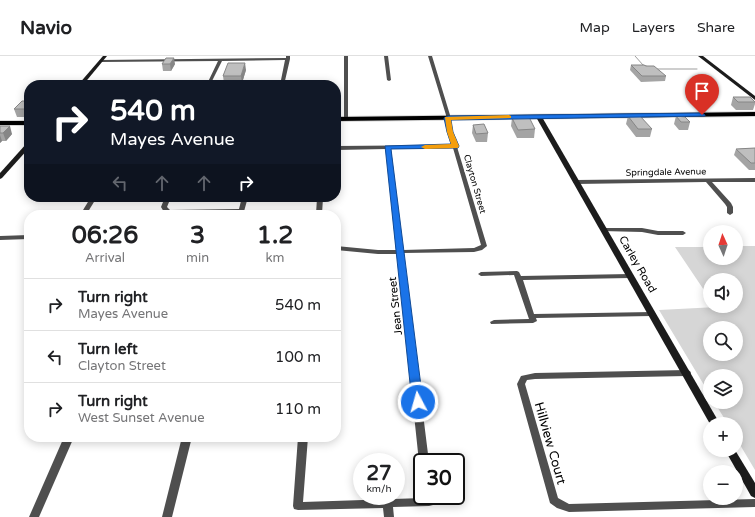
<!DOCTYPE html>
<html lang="en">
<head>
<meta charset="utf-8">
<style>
  body { margin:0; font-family:"Varela Round",sans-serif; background:#f6f6f6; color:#202124; height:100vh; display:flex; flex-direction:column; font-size:15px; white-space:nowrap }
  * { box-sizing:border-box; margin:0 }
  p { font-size:13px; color:#757577 }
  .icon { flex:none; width:22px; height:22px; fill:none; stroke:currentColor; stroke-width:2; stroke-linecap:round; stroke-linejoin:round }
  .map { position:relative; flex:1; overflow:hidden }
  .sheet { position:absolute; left:24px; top:154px; width:317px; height:232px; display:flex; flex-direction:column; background:#fff; border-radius:16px; box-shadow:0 2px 10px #0003 }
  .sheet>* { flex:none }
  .top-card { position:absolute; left:24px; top:24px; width:317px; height:122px; border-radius:16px; box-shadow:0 2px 10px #0003; background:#111827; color:#fff; overflow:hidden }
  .needle { width:26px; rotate:357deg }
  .controls { position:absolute; left:703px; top:169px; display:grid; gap:8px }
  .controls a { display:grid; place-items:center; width:40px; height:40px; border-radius:50%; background:#fff; box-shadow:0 2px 10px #0003; font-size:20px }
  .speed { position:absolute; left:353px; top:397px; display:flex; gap:8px; font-size:20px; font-weight:700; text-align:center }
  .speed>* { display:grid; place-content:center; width:52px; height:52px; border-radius:50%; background:#fff; box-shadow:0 2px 10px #0003; line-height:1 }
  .speed small { font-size:10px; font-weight:400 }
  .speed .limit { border:2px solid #111; border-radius:6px; background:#fff; color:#111 }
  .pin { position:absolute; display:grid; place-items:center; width:34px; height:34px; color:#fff; margin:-41px -17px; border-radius:50% 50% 50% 0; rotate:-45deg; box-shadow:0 0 4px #0007 }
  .pin .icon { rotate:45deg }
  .me { position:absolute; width:44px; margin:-22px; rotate:354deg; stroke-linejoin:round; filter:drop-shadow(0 0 3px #0008) }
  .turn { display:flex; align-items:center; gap:14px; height:84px; padding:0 20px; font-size:18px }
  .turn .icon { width:52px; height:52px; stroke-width:2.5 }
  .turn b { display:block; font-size:28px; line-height:34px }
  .lanes { display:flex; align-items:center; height:38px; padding:0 20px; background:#0003; justify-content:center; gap:20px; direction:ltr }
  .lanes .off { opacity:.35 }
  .eta { display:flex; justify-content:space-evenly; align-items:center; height:68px; text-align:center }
  .eta b { font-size:24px; font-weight:700; line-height:28px }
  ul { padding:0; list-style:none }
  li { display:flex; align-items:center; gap:12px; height:52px; padding:0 20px; border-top:1px solid #e0e0e0 }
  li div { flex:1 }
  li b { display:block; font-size:15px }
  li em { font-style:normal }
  header { display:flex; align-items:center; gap:24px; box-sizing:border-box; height:56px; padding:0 20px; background:#fff; border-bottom:1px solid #e0e0e0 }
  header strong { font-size:19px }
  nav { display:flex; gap:22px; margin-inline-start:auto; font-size:14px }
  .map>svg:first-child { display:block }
  .green { fill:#d6d6d6; fill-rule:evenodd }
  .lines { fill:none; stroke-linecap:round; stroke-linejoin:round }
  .stream { stroke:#9d9d9d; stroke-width:1 }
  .highway-casing { stroke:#dbdbdb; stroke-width:2 }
  .street { fill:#4f4f4f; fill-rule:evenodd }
  .secondary { fill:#1c1c1c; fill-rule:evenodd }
  .highway { fill:#000; fill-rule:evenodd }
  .wall { fill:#a4a4a4 }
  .shaded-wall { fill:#868686 }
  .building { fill:#bfbfbf; stroke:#868686 }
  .route { fill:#1a73e8; stroke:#114b97 }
  .slow { fill:#f59e0b }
  .labels { text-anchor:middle; stroke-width:3; stroke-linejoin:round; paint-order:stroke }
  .far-street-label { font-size:9px; fill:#000; stroke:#fff }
  .street-label { font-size:11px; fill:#000; stroke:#fff }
  .near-street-label { font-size:13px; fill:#000; stroke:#fff }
</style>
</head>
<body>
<header>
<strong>Navio</strong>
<nav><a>Map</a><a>Layers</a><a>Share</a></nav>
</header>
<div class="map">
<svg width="755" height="461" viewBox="0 0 755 461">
  <rect width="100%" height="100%" fill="#fff"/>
  <path class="green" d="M736,190H755V414L736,382V368H728L714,346H736V320H710V339L659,254L736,250V224H710V243L675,191H710V202H736ZM710,272H736V298H710Z"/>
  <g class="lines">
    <g class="stream">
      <polyline points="635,0 643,9 649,11"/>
      <polyline points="657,13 697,13"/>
    </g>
    <defs>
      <g id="highway">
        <polygon points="755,56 755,60 336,65 336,61"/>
        <rect x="0" y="65" width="29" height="4"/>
      </g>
    </defs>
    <use href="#highway" class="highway-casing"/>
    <g class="street">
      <polygon points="286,0 290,0 290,3 284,29 280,29 285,4 222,5 210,29 184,29 186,28 207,28 218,5 101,6 99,5 101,4 286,2"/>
      <polygon points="344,0 348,0 348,63 346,64 344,63"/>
      <polygon points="384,0 388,0 391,24 389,25 387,24"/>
      <path d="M428,0H432L450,59L451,71L487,190L482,194L474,196L403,197L429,406H422V409L419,406L397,198H378L336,194V190L378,194H396L386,93L336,94V90L452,89L447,71L446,59ZM453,92L481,189L474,192L403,194L391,93Z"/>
      <polygon points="755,122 755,126 712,126 731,147 733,151 733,157 730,159 727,157 727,151 725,148 706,126 576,128 573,126 576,124"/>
      <polygon points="91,141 97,141 86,159 80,159"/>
      <polygon points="165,141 171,141 167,151 170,154 239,153 242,141 248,141 243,159 239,159 238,157 169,158 164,156 161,151"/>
      <polygon points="317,141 323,141 322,159 316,159"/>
      <polygon points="604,172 642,172 658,175 683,175 686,177 683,179 658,179 642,176 602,175 601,174 602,173"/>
      <polygon points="29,179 29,183 0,184 0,180"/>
      <polygon points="517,215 519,216 521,220 630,218 633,220 630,222 523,224 534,258 652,256 656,258 652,260 536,262 537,265 533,267 491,268 490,266 494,264 529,263 514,219 481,220 478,218 481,216"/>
      <polygon points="687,314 690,315 691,317 690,319 687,320 535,323 527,324 525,328 558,442 569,448 755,443 755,451 569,456 557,452 550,447 517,328 521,320 535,317"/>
      <polygon points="64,381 74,381 39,461 29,461"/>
      <polygon points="182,381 192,381 172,461 162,461"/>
      <polygon points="298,381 308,381 303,446 423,442 423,440 433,440 434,446 433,449 429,450 393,451 394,461 384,461 383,452 298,454 294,453 293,450"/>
    </g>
    <g class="secondary">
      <polygon points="103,0 107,0 83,29 78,29"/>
      <polygon points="698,0 703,0 755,40 755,44"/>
      <polygon points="537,60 542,61 720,368 710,368 536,61"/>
      <polygon points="29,86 29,92 2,122 0,123 0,117 27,87"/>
      <polygon points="725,394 735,394 755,427 755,442 751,440"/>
    </g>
    <use href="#highway" class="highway"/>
  </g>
  <g class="wall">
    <polygon points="166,2 175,8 171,15 163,15 162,8"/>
    <polygon points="631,9 646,10 666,20 665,25 641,26 630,14"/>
    <polygon points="246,14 242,27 224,27 223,20"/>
    <polygon points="733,41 755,45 755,48 753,54 736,54 731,49"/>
    <polygon points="29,45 29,61 17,61 14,53"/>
    <polygon points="628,60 652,73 650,81 636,81 626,68"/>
    <polygon points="676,60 690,66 688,74 679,74 674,68"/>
    <polygon points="512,62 535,73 534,82 517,82 511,70"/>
    <polygon points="473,69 488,77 487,86 476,86 472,77"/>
    <polygon points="0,70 12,78 6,85 2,85 0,87"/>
    <polygon points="755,92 755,114 749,114 734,99 736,93"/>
  </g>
  <g class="shaded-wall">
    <polygon points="174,2 175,8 171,15 170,8"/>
    <polygon points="245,7 246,14 242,27 241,20"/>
    <polygon points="10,70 12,78 6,85 3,77"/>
    <polygon points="0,79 2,85 0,87"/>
  </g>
  <g class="building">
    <polygon points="166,2 174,2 170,8 162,8"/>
    <polygon points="228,7 245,7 241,20 223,20"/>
    <polygon points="631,9 644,9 646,10 654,10 666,20 642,20"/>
    <polygon points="733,41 750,41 755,46 738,46"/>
    <polygon points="22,45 29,45 29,52 28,53 14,53"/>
    <polygon points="628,60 640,60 652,73 638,73"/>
    <polygon points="676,60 685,61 690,66 681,66"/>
    <polygon points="529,61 535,73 518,74 512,62"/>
    <polygon points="484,68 488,77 476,78 473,69"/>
    <polygon points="0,70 10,70 3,77 0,77"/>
    <polygon points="755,92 755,107 751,107 736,93"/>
  </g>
  <polygon class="route" points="702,57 705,59 705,60 451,64 453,76 459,90 458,92 391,93 423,346 422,349 414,349 412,346 385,90 451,88 447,76 444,62 448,60"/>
  <polygon class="slow" points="509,59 511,60 511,62 451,64 453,76 459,90 458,92 425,93 421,91 425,89 451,88 447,76 445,61"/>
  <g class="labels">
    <g class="far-street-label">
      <text transform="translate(666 116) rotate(-1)" y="3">Springdale Avenue</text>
      <text transform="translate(475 128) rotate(74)" y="3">Clayton Street</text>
    </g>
    <g class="street-label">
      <text transform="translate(638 208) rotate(60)" y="4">Carley Road</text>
      <text transform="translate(395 250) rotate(-96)" y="4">Jean Street</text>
    </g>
    <g class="near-street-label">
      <text transform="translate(551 387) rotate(74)" y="5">Hillview Court</text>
    </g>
  </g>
</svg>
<div class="controls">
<a><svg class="needle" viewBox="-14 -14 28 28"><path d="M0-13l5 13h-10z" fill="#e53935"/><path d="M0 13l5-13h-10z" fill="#757577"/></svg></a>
<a><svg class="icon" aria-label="sound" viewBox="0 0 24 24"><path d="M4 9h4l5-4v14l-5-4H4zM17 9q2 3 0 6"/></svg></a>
<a><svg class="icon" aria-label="search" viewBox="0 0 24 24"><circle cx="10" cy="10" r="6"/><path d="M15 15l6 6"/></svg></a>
<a><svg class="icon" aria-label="layers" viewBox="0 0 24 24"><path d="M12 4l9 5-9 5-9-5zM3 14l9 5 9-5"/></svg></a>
<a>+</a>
<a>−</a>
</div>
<div class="speed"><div>27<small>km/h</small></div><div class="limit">30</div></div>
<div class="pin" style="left:702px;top:59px;background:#d93025"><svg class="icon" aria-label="arrive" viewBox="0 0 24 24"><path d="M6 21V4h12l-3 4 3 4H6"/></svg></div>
<svg class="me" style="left:418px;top:346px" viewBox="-20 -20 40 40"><circle r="17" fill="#1a73e8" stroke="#fff" stroke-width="3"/><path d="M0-11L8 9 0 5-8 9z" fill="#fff"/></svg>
<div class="top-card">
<div class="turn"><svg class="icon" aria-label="right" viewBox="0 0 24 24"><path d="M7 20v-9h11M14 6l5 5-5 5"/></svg><div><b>540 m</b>Mayes Avenue</div></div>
<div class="lanes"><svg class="icon off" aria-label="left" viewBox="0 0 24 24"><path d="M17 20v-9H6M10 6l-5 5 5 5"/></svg><svg class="icon off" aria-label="ahead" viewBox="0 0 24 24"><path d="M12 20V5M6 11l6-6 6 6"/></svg><svg class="icon off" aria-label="ahead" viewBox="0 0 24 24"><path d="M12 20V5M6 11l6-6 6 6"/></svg><svg class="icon" aria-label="right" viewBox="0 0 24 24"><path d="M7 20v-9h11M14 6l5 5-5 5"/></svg></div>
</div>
<section class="sheet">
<div class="eta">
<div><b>06:26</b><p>Arrival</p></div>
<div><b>3</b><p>min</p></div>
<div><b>1.2</b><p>km</p></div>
</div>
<ul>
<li><svg class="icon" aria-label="right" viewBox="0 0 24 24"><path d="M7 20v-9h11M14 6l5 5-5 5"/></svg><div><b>Turn right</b><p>Mayes Avenue</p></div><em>540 m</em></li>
<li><svg class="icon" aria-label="left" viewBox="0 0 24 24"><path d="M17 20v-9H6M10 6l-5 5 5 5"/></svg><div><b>Turn left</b><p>Clayton Street</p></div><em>100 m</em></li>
<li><svg class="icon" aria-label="right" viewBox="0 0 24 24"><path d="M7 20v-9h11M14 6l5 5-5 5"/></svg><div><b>Turn right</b><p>West Sunset Avenue</p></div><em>110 m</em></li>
</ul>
</section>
</div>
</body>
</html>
